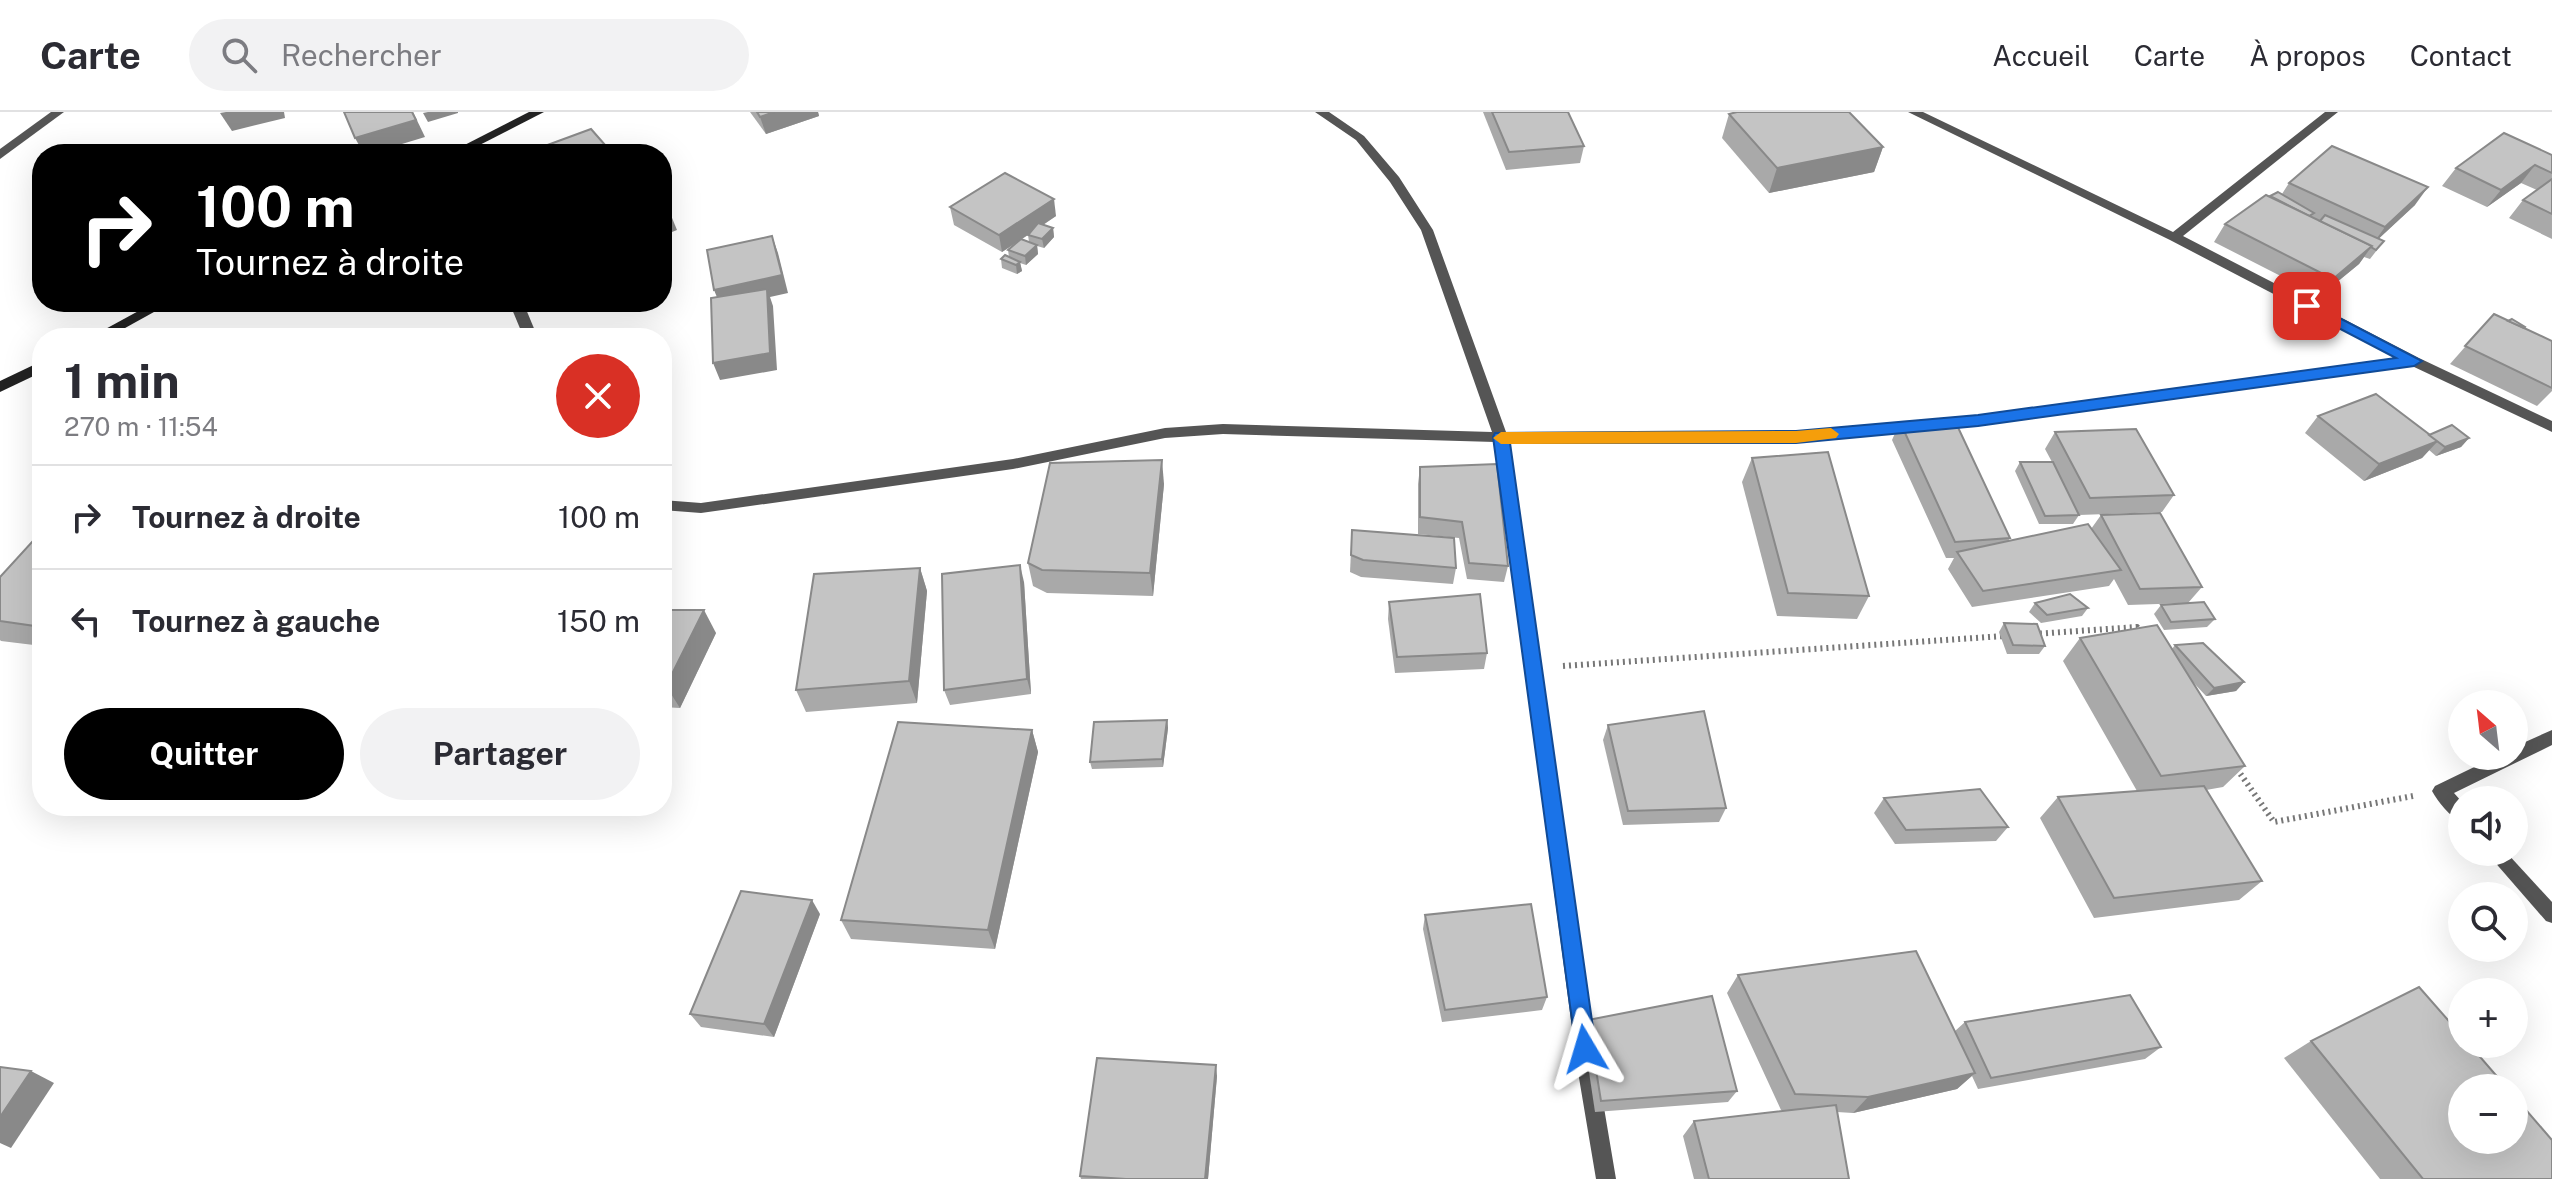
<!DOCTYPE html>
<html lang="fr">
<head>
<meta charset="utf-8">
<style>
  body { margin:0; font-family:"Public Sans",sans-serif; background:#f2f2f3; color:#2b2b33; height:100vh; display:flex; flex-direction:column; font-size:30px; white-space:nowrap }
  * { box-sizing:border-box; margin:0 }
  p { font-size:26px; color:#7c7c81 }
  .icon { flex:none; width:44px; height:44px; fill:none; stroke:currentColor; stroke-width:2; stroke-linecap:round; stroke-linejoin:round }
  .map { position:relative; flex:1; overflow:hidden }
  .drawer { position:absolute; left:32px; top:216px; width:640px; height:488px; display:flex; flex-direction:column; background:#fff; border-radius:32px; box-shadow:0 8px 32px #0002 }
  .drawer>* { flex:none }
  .guide { position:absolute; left:32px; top:32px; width:640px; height:168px; border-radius:32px; box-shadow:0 8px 32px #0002; background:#000; color:#fff; overflow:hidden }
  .needle { width:52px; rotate:332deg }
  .controls { position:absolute; left:2448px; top:578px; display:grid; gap:16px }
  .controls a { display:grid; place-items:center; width:80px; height:80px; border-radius:50%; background:#fff; box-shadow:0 8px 32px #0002; font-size:40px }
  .pin { position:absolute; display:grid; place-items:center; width:68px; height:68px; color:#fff; margin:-34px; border-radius:16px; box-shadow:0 4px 12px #0006 }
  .me { position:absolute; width:88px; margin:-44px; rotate:353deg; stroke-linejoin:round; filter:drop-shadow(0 0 6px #0008) }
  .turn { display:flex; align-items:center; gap:28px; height:168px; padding:0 32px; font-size:36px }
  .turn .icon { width:104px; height:104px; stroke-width:2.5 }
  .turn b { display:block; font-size:56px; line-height:68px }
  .round { display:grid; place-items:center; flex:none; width:84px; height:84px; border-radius:42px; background:#f2f2f3 }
  .summary { display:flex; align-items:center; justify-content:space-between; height:136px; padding:0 32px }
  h1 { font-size:48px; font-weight:700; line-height:60px }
  .primary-button { display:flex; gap:16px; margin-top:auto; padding:16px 32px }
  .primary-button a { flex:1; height:92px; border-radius:48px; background:#000; color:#fff; font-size:32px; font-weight:700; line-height:92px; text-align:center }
  .primary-button a+a { background:#f2f2f3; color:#2b2b33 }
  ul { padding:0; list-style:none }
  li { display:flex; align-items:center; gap:24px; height:104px; padding:0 32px; border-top:2px solid #e1e1e2 }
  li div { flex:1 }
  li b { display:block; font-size:30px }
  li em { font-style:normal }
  header { display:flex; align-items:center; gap:48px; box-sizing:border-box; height:112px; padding:0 40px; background:#fff; border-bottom:2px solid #e1e1e2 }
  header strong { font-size:38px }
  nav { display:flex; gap:44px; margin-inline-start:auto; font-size:28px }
  .search { width:560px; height:72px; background:#f2f2f3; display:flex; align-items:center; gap:20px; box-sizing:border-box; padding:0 28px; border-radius:44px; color:#7c7c81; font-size:30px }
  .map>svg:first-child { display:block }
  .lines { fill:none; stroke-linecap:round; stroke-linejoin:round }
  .path { stroke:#777; stroke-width:6; stroke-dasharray:2 4; stroke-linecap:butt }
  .street { fill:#555; fill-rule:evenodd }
  .secondary { fill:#222; fill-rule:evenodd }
  .wall { fill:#a9a9a9; fill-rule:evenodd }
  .shaded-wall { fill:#898989 }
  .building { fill:#c4c4c4; stroke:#898989; stroke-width:2 }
  .route { fill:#1a73e8; stroke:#114b97; stroke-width:2 }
  .slow { fill:#f59e0b }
</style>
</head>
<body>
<header>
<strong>Carte</strong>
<div class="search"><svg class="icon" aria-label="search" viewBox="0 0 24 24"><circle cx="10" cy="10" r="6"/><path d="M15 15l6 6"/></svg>Rechercher</div>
<nav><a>Accueil</a><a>Carte</a><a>À propos</a><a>Contact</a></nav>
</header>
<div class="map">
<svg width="2552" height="1067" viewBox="0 0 2552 1067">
  <rect width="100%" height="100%" fill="#fff"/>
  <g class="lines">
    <g class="path">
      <polyline points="2034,522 2137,515 2141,521"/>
      <polyline points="1563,554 2004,524"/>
      <polyline points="2237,657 2274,710 2413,684"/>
    </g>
    <g class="street">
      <polygon points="51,0 64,0 0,47 0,37"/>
      <polygon points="1315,0 1329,0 1364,24 1399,65 1433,118 1506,320 1796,320 1978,303 2398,247 2170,128 1908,0 1923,0 2173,120 2325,0 2338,0 2183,124 2419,246 2552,309 2552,320 2412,254 1978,313 1796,330 1509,330 1597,954 1616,1067 1596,1067 1577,954 1495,330 1223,322 1165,326 1013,357 701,401 662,398 662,388 701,391 1013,347 1165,316 1223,312 1492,320 1421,118 1390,70 1356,28"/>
      <polygon points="509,190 523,190 538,226 524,226"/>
      <path d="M2552,618V633L2454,681L2462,690V710C2450,705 2438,690 2432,679L2435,674L2497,644H2514V635Z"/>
      <polygon points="2486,740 2506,740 2552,790 2552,811 2546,809"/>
    </g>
    <g class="secondary">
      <polygon points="529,0 544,0 462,42 447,42"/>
      <polygon points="155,190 172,190 107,226 89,226"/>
      <polygon points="42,249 42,260 0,280 0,269"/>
    </g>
  </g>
  <g class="wall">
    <polygon points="750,0 818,0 819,4 766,22"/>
    <polygon points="1483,0 1568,0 1584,34 1580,51 1506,58"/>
    <polygon points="1729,2 1883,35 1874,60 1769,81 1722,26"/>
    <polygon points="2552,43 2552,127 2509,106 2523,88 2537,78 2521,71 2487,95 2442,74 2456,56"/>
    <polygon points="2289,71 2415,93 2379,126 2384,129 2370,147 2364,145 2359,152 2320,184 2214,130 2225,112 2270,84 2282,82"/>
    <path d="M950,95L1056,104L1043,113L1053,116L1054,125L1044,136L1037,134L1038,142L1026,153L1020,151L1022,159L1017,162L1002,156L1001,147L1009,145L1008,138L1016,131L1002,140L954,113ZM1028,123L1029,130L1022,127Z"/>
    <polygon points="2494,202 2552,229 2552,279 2537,294 2450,252"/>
    <polygon points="2318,304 2429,323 2469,326 2461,335 2436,344 2429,338 2422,346 2364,369 2305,321"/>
    <polygon points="1900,310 2010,426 2008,429 2091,417 2101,403 2202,475 2188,491 2128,493 2114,467 2109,474 1972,495 1948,457 1954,446 1946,446 1892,328"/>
    <polygon points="2055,320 2174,383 2162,400 2079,403 2073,412 2039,412 2015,359 2020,350 2052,350 2045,337"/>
    <polygon points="1752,346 1869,484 1857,507 1777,504 1742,370"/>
    <polygon points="1420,355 1508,454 1504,470 1467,467 1459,426 1418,422 1418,372"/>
    <polygon points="1164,372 1153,484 1047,481 1033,474 1028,451"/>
    <polygon points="1352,418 1456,456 1453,472 1361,465 1350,460"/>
    <polygon points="42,419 42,534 1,529 0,528 0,465"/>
    <polygon points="920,456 927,479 917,591 806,600 796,578"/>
    <polygon points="1024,470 1031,582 950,593 944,578"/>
    <polygon points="1389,490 1487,541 1484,557 1395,561 1388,507"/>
    <polygon points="2035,491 2088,496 2082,504 2041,511 2029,500"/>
    <polygon points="2161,493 2215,507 2207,515 2164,518 2154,502"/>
    <polygon points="662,498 716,521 680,596 662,595"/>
    <polygon points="2004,511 2045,534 2039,542 2007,542 1999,520"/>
    <polygon points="2080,526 2172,537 2175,533 2244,570 2236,579 2206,584 2191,568 2245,654 2223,675 2206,678 2262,769 2239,788 2094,806 2040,706 2058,685 2137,679 2063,549"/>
    <polygon points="1167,608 1168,616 1163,655 1092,657 1090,650"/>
    <polygon points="1608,613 1726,696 1719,710 1623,713 1603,628"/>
    <polygon points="1032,618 1038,640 995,837 851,827 841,808"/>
    <polygon points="1884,686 2008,715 1996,729 1895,732 1874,701"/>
    <polygon points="820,802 774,925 701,915 690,902"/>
    <polygon points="1425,803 1547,885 1542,898 1442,910 1423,817"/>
    <polygon points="1738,863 1955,919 1965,910 2161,935 2145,947 1978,977 1972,964 1957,977 1853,1001 1837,1000 1849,1067 1694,1067 1683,1024 1694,1009 1789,999 1781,998 1727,881"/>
    <polygon points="1588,908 1737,979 1728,990 1595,1000 1583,920"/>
    <polygon points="2311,929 2552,1067 2380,1067 2284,946"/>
    <polygon points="1217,964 1208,1067 1081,1067 1080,1064"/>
  </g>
  <g class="shaded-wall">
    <polygon points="226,0 284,0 285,6 232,19 220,1"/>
    <polygon points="413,0 425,25 369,42 364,42 355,26"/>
    <polygon points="428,0 458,0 458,1 428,10 423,1"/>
    <polygon points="774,0 818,0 819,4 766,22 760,5"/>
    <polygon points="1883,35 1874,60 1769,81 1777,56"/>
    <polygon points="2535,53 2521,71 2487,95 2501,78"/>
    <polygon points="2428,75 2415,93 2372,133 2385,115"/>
    <polygon points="1054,87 1056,104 1002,140 999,123"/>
    <polygon points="670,101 677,118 662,124 662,104"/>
    <polygon points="1053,116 1054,125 1044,136 1042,127"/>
    <polygon points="772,124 778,141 788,181 770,185 773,194 777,258 720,268 713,251 721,195 714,178"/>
    <polygon points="1037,133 1038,142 1026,153 1025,144"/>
    <polygon points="2372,134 2359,152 2320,184 2333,167"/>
    <polygon points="1020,150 1022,159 1017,162 1016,153"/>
    <polygon points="2469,326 2461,335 2436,344 2445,335"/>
    <polygon points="2438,329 2422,346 2364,369 2379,352"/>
    <polygon points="1162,348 1164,372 1153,484 1150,461"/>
    <polygon points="1020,453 1024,470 1031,582 1027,567"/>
    <polygon points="920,456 927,479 917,591 909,569"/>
    <polygon points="704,498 716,521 680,596 666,574"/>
    <polygon points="2244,570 2236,579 2206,584 2214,576"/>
    <polygon points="1167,608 1168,616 1163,655 1162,647"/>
    <polygon points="1032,618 1038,640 995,837 988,818"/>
    <polygon points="812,788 820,802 774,925 764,912"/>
    <polygon points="1216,953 1217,964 1208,1067 1205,1067"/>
    <polygon points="31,959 54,971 11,1036 0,1031 0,1005"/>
    <polygon points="1975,961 1957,977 1853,1001 1868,985"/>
  </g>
  <g class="building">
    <polygon points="344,0 412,0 416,8 355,26"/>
    <polygon points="757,0 774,0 760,5"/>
    <polygon points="1492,0 1568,0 1584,34 1509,40"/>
    <polygon points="1737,0 1849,0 1883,35 1777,56 1729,2"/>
    <polygon points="591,17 613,42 523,42"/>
    <polygon points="2504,21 2552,43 2552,61 2535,53 2501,78 2456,56"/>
    <polygon points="2332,34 2428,75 2385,115 2289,71"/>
    <polygon points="1005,61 1054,87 999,123 950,95"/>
    <polygon points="2552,67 2552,102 2523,88"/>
    <polygon points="2278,80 2314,101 2309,104 2270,84"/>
    <polygon points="2266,83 2372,134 2333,167 2225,112"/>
    <polygon points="662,91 670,101 662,104"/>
    <polygon points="2325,103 2384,129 2376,138 2371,135 2372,134 2320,109"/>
    <polygon points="1038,111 1053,116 1042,127 1028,123"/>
    <polygon points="772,124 782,163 714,178 707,138"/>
    <polygon points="1021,127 1037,133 1025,144 1008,138"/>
    <polygon points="1005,143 1020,150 1016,153 1001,147"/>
    <polygon points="767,177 770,241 713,251 711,186"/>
    <polygon points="2494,202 2552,229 2552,276 2465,234"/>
    <polygon points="2512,207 2525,215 2524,216 2508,209"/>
    <polygon points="2376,282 2438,329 2379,352 2318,304"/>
    <polygon points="1955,309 2010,426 1955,430 1900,310"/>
    <polygon points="2452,313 2469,326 2445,335 2429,323"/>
    <polygon points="2136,317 2174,383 2090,386 2055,320"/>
    <polygon points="1828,340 1869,484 1788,481 1752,346"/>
    <polygon points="1162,348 1150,461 1042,458 1028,451 1050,351"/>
    <polygon points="2020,350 2053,350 2079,403 2045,404"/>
    <polygon points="1497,352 1508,454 1469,451 1462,410 1420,405 1420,355"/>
    <polygon points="2160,401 2202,475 2140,477 2101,403"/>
    <polygon points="2088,412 2121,458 1983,479 1957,440"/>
    <polygon points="1352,418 1454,426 1456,456 1363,448 1351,443"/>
    <polygon points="42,419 42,515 0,509 0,465"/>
    <polygon points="1020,453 1027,567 944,578 942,462"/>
    <polygon points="920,456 909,569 796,578 814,462"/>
    <polygon points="1480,482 1487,541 1397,545 1389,490"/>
    <polygon points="2070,482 2088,496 2047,503 2035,491"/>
    <polygon points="2204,490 2215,507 2171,510 2161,493"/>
    <polygon points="662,498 704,498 666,574 662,574"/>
    <polygon points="2004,511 2037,512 2045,534 2013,533"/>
    <polygon points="2157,513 2245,654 2161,664 2080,526"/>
    <polygon points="2203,531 2244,570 2214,576 2175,533"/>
    <polygon points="1704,599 1726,696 1628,699 1608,613"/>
    <polygon points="1167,608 1162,647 1090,650 1094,610"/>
    <polygon points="898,610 1032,618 988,818 841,808"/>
    <polygon points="2204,674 2262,769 2114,786 2058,685"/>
    <polygon points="1980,677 2008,715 1906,718 1884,686"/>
    <polygon points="741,779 812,788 764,912 690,902"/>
    <polygon points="1531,792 1547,885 1445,898 1425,803"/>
    <polygon points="1916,839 1975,961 1868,985 1795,982 1738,863"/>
    <polygon points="2419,875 2462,924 2462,932 2469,932 2507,976 2462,976 2462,1028 2514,1028 2514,984 2552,1028 2552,1067 2423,1067 2311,929"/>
    <polygon points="2130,883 2161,935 1991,966 1965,910"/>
    <polygon points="1712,884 1737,979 1601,989 1588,908"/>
    <polygon points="1097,946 1216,953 1205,1067 1126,1067 1080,1064"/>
    <polygon points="0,955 31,959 0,1005"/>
    <polygon points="1836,993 1849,1067 1709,1067 1694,1009"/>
  </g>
  <polygon class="route" points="2307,189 2422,249 2414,254 1978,314 1796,331 1510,331 1596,937 1593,945 1585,948 1577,945 1493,325 1495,321 1796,319 1978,303 2396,246 2302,197 2300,194"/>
  <polygon class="slow" points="1831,316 1839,322 1836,326 1796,331 1501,332 1493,326 1501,320 1796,319"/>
</svg>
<div class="controls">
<a><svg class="needle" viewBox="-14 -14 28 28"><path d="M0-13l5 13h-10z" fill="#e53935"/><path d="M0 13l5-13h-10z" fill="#7c7c81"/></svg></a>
<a><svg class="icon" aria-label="sound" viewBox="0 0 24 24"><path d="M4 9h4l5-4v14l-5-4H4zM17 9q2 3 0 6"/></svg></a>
<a><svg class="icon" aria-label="search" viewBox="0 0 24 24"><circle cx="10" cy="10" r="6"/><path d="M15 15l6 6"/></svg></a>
<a>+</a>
<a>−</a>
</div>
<div class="pin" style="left:2307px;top:194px;background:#d93025"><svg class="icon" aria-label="arrive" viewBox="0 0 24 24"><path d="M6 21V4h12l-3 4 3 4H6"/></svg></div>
<svg class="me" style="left:1585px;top:937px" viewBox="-20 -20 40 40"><path d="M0-17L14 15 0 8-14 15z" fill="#1a73e8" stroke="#fff" stroke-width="4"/></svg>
<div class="guide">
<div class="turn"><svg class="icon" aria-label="right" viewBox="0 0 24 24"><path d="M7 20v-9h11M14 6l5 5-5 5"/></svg><div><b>100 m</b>Tournez à droite</div></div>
</div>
<section class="drawer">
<div class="summary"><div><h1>1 min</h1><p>270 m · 11:54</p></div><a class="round" style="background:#d93025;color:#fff"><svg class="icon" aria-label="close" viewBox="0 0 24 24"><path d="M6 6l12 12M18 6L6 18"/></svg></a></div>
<ul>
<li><svg class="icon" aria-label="right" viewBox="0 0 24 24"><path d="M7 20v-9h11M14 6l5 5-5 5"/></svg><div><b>Tournez à droite</b></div><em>100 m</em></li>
<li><svg class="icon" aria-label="left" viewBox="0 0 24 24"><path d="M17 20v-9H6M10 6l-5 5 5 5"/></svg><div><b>Tournez à gauche</b></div><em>150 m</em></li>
</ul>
<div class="primary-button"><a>Quitter</a><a>Partager</a></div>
</section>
</div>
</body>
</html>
